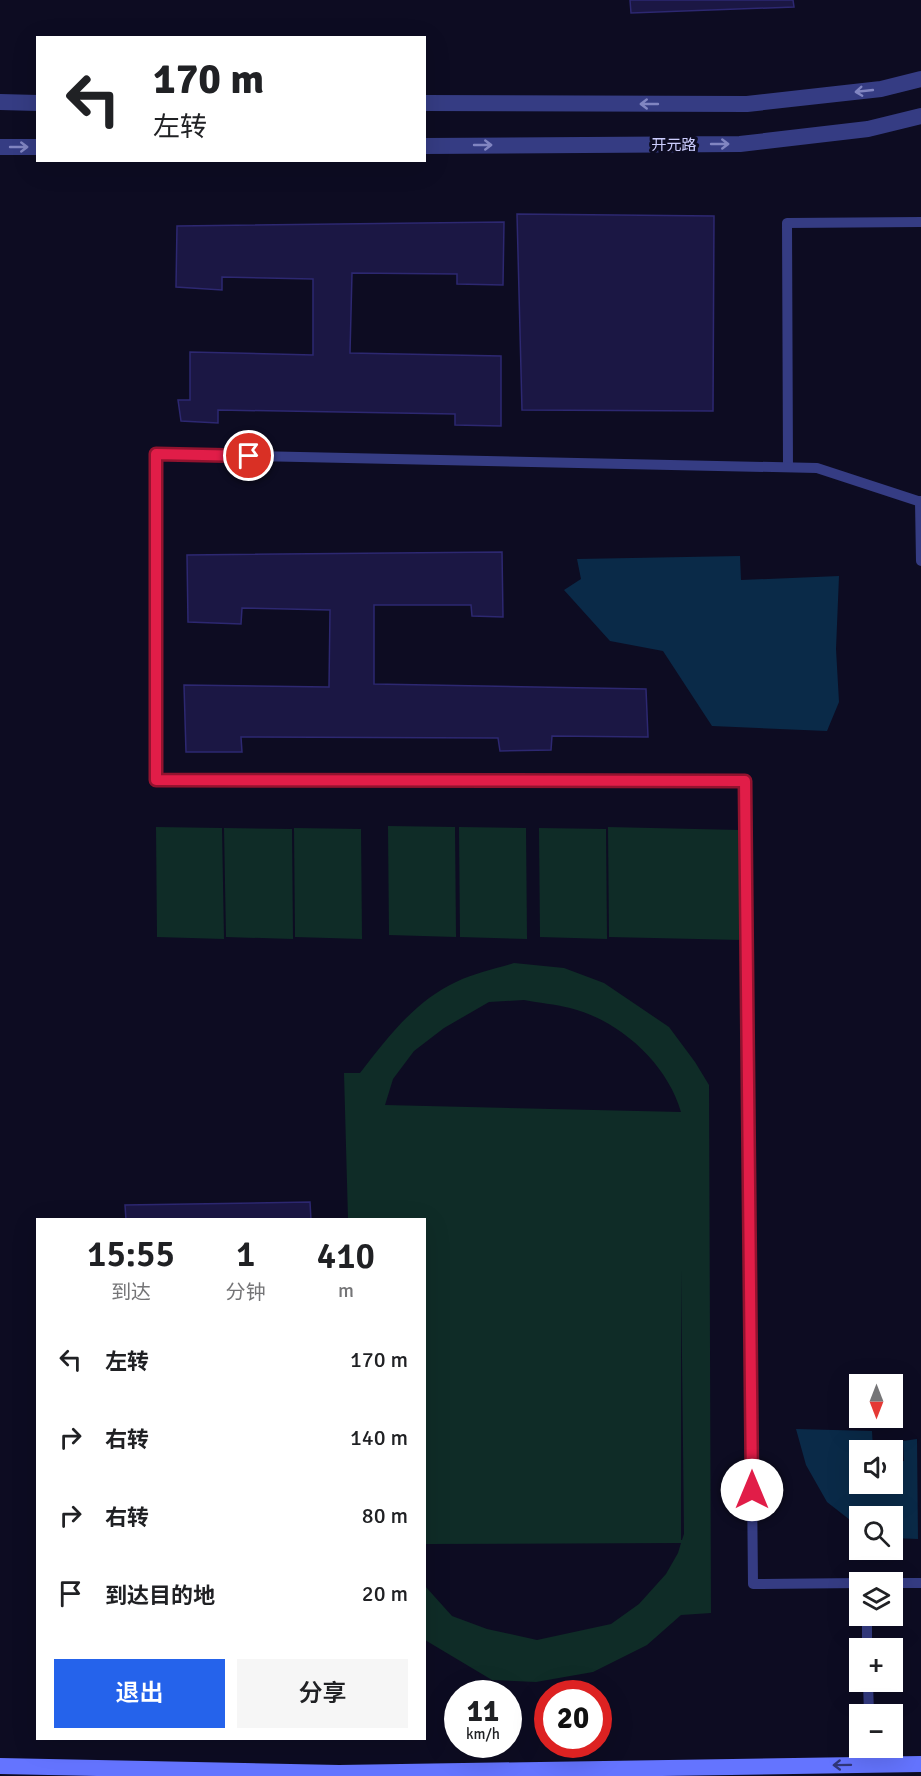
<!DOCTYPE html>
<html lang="zh">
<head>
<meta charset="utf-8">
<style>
  body { margin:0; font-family:Signika,"Noto Sans SC",sans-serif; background:#f6f6f6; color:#202124; height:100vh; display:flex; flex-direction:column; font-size:22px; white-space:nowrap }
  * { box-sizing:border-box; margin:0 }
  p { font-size:20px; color:#757577 }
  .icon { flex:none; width:33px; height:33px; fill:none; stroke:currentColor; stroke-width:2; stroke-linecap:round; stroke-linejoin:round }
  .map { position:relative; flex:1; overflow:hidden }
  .drawer { position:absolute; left:36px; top:1218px; width:390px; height:522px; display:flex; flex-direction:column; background:#fff; border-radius:0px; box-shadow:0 6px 24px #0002 }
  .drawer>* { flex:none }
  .banner { position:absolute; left:36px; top:36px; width:390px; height:126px; border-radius:0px; box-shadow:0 6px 24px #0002; background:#fff; color:#202124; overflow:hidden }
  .needle { width:39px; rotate:180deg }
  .tools { position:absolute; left:849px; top:1374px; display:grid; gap:12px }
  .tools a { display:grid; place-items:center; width:54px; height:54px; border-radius:0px; background:#fff; box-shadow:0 6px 24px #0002; font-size:30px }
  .speed { position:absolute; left:444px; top:1680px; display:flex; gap:12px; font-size:30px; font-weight:700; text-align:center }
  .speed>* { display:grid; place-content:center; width:78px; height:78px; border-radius:50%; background:#fff; box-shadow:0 6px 24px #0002; line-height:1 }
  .speed small { font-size:15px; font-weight:400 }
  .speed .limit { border:9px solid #d22; background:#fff; color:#111 }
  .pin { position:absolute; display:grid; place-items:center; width:51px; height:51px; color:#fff; margin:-26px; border:3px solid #fff; border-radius:50%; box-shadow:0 2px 6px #0007 }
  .me { position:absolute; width:66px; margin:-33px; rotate:0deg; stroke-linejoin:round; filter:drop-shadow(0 0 4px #0008) }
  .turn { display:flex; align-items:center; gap:21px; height:126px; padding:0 18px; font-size:27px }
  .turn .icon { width:78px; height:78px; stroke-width:2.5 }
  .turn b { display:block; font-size:42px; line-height:51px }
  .eta { display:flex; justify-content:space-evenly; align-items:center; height:102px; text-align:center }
  .eta b { font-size:36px; font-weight:600; line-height:42px }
  .action { display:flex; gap:12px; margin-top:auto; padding:12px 18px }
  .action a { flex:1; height:69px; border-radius:0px; background:#2563eb; color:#fff; font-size:24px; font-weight:600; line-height:69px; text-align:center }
  .action a+a { background:#f6f6f6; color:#202124 }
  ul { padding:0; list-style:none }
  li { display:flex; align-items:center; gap:18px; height:78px; padding:0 18px }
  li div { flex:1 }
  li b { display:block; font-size:22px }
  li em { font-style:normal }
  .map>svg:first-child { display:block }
  .green { fill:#0f2c27; fill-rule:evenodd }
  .water { fill:#0a2a48 }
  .building { fill:#1b1744; stroke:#2d2871; stroke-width:1.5 }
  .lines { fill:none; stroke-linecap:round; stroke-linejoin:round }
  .service { stroke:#353c83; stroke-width:10 }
  .tertiary { stroke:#353c83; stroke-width:16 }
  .secondary { stroke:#6474ff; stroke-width:16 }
  .oneway { stroke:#8185c1 }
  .oneway2 { stroke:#30367a }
  .route-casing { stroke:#92132f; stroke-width:15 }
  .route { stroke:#e11d48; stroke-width:10 }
  .labels { text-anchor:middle; stroke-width:6; stroke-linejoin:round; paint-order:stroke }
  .street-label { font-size:15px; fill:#cdceff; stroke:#0d0c22 }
</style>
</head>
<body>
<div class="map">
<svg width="921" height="1776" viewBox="0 0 921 1776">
  <rect width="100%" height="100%" fill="#0d0c22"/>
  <g class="green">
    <polygon points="388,826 455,827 456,937 389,935"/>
    <polygon points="156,827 222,828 224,939 157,937"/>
    <polygon points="459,827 526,828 527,939 460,937"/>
    <polygon points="608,827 740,830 741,940 609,937"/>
    <polygon points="224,828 292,829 293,939 226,937"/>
    <polygon points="294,828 361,829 362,939 295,937"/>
    <polygon points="539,828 606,829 607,939 540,937"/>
    <path d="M514,963L564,968L604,983L669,1027L695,1062L709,1085L711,1613L681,1615L647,1645L593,1672L536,1682L492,1680L425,1640V1586L452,1616L487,1629L537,1640L611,1624L639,1604L666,1574L678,1553L681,1543L425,1544L424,1220L348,1219L344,1073H360C387,1038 415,1001 456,982C474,973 495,969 514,963ZM524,1000C539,1003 555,1004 570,1008C619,1020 667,1063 681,1112L385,1105L393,1079L414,1051L444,1028L489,1002ZM681,1270L684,1534L682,1540H681Z"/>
  </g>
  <g class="water">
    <polygon points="740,556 741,580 839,576 836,649 839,702 827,731 712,726 663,651 610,641 564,590 581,579 577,559"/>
    <polygon points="796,1429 872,1431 873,1450 860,1450 860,1484 892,1484 893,1462 904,1461 903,1441 917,1439 918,1539 893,1538 892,1516 860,1516 859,1527 827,1502 806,1465"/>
  </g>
  <g class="building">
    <polygon points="630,0 793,0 794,7 631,13"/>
    <polygon points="517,214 714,216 713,411 522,410"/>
    <polygon points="504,222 503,285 457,284 457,274 352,273 350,353 501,356 501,426 455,425 455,414 218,410 218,423 181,421 178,400 190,400 190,352 313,355 313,279 222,277 222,290 176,287 177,226"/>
    <polygon points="502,552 503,617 472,616 471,605 374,605 374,684 646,689 648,737 552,736 551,750 500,751 498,738 241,737 242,752 186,752 184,685 329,687 330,610 242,608 241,624 188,622 187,555"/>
    <polygon points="310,1202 311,1220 126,1220 125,1205"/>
  </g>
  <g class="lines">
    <g class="service">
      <polyline points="788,467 787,223 921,222"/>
      <polyline points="920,501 921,561"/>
      <polyline points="860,1583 753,1584 745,781 156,780 156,454 817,468 921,502"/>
      <polyline points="892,1583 921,1583"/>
      <polyline points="867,1616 867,1648"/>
      <polyline points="868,1682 869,1714"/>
      <polyline points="870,1748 870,1764"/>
    </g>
    <g class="tertiary">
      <polyline points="0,102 38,103"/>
      <polyline points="424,103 747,104 881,89 921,79"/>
      <polyline points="424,146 740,144 868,129 921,116"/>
      <polyline points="0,147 38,147"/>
    </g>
    <polyline class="secondary" points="0,1766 339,1773 921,1764"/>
  </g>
  <defs><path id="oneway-shaft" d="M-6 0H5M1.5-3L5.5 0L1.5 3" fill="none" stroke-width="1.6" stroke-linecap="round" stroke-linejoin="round" transform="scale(1.5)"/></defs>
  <g class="oneway">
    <use href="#oneway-shaft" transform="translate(864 91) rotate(174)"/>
    <use href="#oneway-shaft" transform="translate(649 104) rotate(-180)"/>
    <use href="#oneway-shaft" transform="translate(720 144)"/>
    <use href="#oneway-shaft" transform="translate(483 145)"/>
    <use href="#oneway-shaft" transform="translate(19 147)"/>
  </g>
  <use class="oneway2" href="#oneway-shaft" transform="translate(842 1765) rotate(179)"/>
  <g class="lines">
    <defs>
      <polyline id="route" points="249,456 156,454 156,780 745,781 752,1490"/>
    </defs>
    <use href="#route" class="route-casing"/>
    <use href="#route" class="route"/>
  </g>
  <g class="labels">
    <g class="street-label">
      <text x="674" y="150">开元路</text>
    </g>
  </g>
</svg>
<div class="tools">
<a><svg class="needle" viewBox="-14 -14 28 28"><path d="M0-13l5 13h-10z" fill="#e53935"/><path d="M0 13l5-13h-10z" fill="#757577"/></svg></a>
<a><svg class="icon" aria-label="sound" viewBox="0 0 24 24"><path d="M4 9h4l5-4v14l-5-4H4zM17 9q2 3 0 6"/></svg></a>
<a><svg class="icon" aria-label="search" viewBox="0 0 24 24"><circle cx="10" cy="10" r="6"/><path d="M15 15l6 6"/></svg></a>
<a><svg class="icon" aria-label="layers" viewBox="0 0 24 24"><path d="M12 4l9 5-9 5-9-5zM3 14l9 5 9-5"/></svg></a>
<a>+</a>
<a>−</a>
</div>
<div class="speed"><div>11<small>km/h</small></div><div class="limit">20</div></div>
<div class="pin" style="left:249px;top:456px;background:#d93025"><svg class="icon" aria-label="arrive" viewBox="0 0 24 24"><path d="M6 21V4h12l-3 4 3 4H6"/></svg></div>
<svg class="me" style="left:752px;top:1490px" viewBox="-20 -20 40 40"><circle r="19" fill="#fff"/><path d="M0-13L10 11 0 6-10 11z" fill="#e11d48"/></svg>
<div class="banner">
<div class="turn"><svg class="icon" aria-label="left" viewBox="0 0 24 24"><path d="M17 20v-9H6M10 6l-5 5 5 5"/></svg><div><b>170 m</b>左转</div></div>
</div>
<section class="drawer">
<div class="eta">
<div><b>15:55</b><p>到达</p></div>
<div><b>1</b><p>分钟</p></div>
<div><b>410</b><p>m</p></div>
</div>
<ul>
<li><svg class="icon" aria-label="left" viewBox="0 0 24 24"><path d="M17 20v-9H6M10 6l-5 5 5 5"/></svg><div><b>左转</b></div><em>170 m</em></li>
<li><svg class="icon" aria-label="right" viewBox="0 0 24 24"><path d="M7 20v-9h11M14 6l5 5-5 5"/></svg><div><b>右转</b></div><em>140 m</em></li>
<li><svg class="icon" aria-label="right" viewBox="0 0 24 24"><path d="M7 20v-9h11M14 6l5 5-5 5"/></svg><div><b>右转</b></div><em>80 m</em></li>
<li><svg class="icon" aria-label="arrive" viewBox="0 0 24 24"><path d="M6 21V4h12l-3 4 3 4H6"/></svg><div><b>到达目的地</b></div><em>20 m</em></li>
</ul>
<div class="action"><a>退出</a><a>分享</a></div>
</section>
</div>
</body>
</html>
